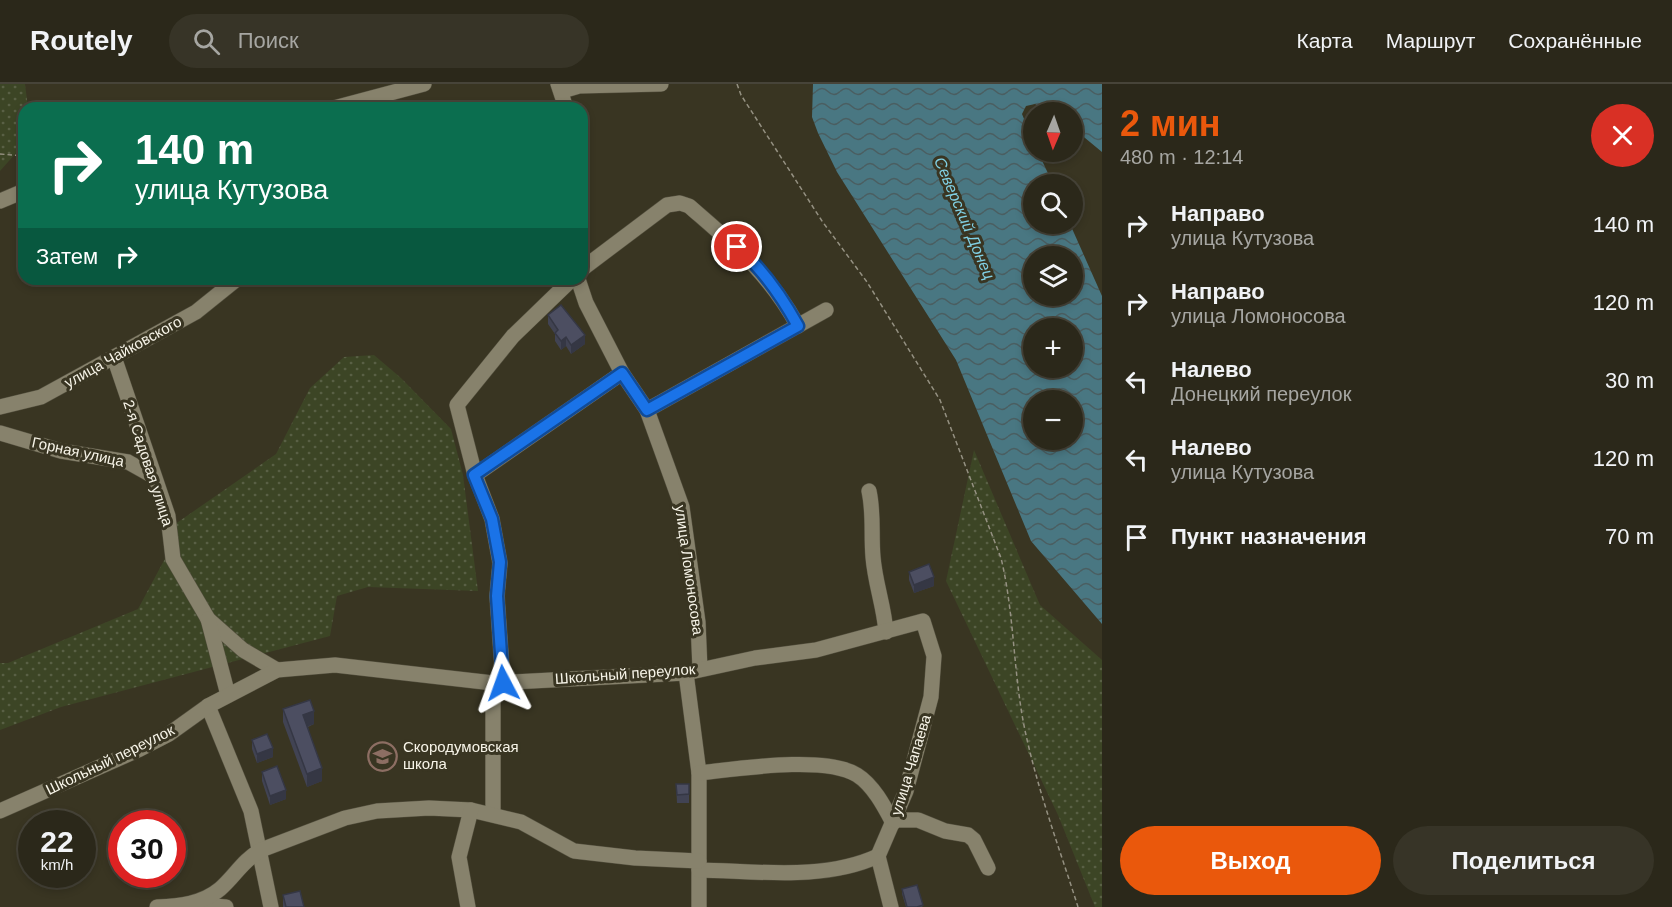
<!DOCTYPE html>
<html lang="ru">
<head>
<meta charset="utf-8">
<style>
  body { margin:0; font-family:Arial,sans-serif; background:#373427; color:#f1f3f6; height:100vh; display:flex; flex-direction:column; font-size:22px; white-space:nowrap }
  * { box-sizing:border-box; margin:0 }
  p { font-size:20px; color:#a6a6a2 }
  .icon { flex:none; width:33px; height:33px; fill:none; stroke:currentColor; stroke-width:2; stroke-linecap:round; stroke-linejoin:round }
  .map { position:relative; flex:1; overflow:hidden }
  .panel { display:flex; flex-direction:column; background:#2b281a; width:570px }
  .panel>* { flex:none }
  .banner { position:absolute; left:18px; top:18px; width:570px; height:183px; border-radius:18px; box-shadow:0 3px 9px #0003,0 0 0 2px #474439; background:#0b6e4f; color:#fff; overflow:hidden }
  .needle { width:39px; rotate:182deg }
  .buttons { position:absolute; left:1023px; top:18px; display:grid; gap:12px }
  .buttons a { display:grid; place-items:center; width:60px; height:60px; border-radius:50%; background:#2b281a; box-shadow:0 3px 9px #0003,0 0 0 2px #474439; font-size:30px }
  .speed { position:absolute; left:18px; top:726px; display:flex; gap:12px; font-size:30px; font-weight:700; text-align:center }
  .speed>* { display:grid; place-content:center; width:78px; height:78px; border-radius:50%; background:#2b281a; box-shadow:0 3px 9px #0003,0 0 0 2px #474439; line-height:1 }
  .speed small { font-size:15px; font-weight:400 }
  .speed .limit { border:9px solid #d22; background:#fff; color:#111 }
  .pin { position:absolute; display:grid; place-items:center; width:51px; height:51px; color:#fff; margin:-26px; border:3px solid #fff; border-radius:50%; box-shadow:0 2px 6px #0007 }
  .me { position:absolute; width:66px; margin:-33px; rotate:356deg; stroke-linejoin:round; filter:drop-shadow(0 0 4px #0008) }
  .turn { display:flex; align-items:center; gap:21px; height:126px; padding:0 18px; font-size:27px }
  .turn .icon { width:78px; height:78px; stroke-width:2.5 }
  .turn b { display:block; font-size:42px; line-height:51px }
  .then { display:flex; align-items:center; height:57px; padding:0 18px; background:#0003; gap:12px; font-size:22px }
  .round { display:grid; place-items:center; flex:none; width:63px; height:63px; border-radius:32px; background:#373427 }
  .head { display:flex; align-items:center; justify-content:space-between; height:102px; padding:0 18px }
  h1 { font-size:36px; font-weight:700; line-height:45px; color:#ea580c }
  .primary-button { display:flex; gap:12px; margin-top:auto; padding:12px 18px }
  .primary-button a { flex:1; height:69px; border-radius:36px; background:#ea580c; color:#fff; font-size:24px; font-weight:700; line-height:69px; text-align:center }
  .primary-button a+a { background:#373427; color:#f1f3f6 }
  ul { padding:0; list-style:none }
  li { display:flex; align-items:center; gap:18px; height:78px; padding:0 18px }
  li div { flex:1 }
  li b { display:block; font-size:22px }
  li em { font-style:normal }
  header { display:flex; align-items:center; gap:36px; box-sizing:border-box; height:84px; padding:0 30px; background:#2b281a; border-bottom:2px solid #474439 }
  header strong { font-size:28px }
  nav { display:flex; gap:33px; margin-inline-start:auto; font-size:21px }
  .search { width:420px; height:54px; background:#373427; display:flex; align-items:center; gap:15px; box-sizing:border-box; padding:0 21px; border-radius:33px; color:#a6a6a2; font-size:22px }
  main { display:flex; flex:1; min-height:0 }
  .map>svg:first-child { display:block }
  .grass { fill:url(#grass-dots) }
  .water { fill:url(#water-waves); fill-rule:evenodd }
  .lines { fill:none; stroke-linecap:round; stroke-linejoin:round }
  .minor-casing { stroke:#54503f; stroke-width:16 }
  .path { stroke:#959182; stroke-width:1.5; stroke-dasharray:4.5 3; stroke-linecap:butt }
  .minor { stroke:#87826c; stroke-width:15 }
  .wall { fill:#414353 }
  .shaded-wall { fill:#353744 }
  .building { fill:#4c4e61; stroke:#353744; stroke-width:1.5 }
  .route-casing { stroke:#114b97; stroke-width:15 }
  .route { stroke:#1a73e8; stroke-width:10 }
  .labels { text-anchor:middle; stroke-width:6; stroke-linejoin:round; paint-order:stroke }
  .street-label { font-size:15px; fill:#f7f4e8; stroke:#393522 }
  .poi-label { font-size:15px; fill:#f7f4e8; stroke:#393522; text-anchor:start }
  .water-label { font-size:16px; font-style:italic; fill:#80d0e4; stroke:#393522 }
</style>
</head>
<body>
<header>
<strong>Routely</strong>
<div class="search"><svg class="icon" aria-label="search" viewBox="0 0 24 24"><circle cx="10" cy="10" r="6"/><path d="M15 15l6 6"/></svg>Поиск</div>
<nav><a>Карта</a><a>Маршрут</a><a>Сохранённые</a></nav>
</header>
<main>
<div class="map">
<svg width="1102" height="823" viewBox="0 0 1102 823">
  <defs>
    <pattern id="grass-dots" width="8" height="8" patternUnits="userSpaceOnUse" patternTransform="scale(1.5)"><rect width="8" height="8" fill="#3c4525"/><path d="M2 2h.1M6 6h.1" fill="none" stroke="#596045" stroke-width="1.8" stroke-linecap="round"/></pattern>
    <pattern id="water-waves" width="16" height="10" patternUnits="userSpaceOnUse" patternTransform="scale(1.5)"><rect width="16" height="10" fill="#497782"/><path d="M0 5q4-4 8 0t8 0" fill="none" stroke="#4a5e61"/></pattern>
  </defs>
  <rect width="100%" height="100%" fill="#393522"/>
  <g class="grass">
    <polygon points="0,0 25,0 28,24 24,24 24,60 0,87"/>
    <polygon points="374,271 401,294 451,345 463,391 478,507 368,503 337,512 330,552 61,623 0,646 0,579 8,579 138,525 169,467 168,445 276,370 310,304 344,273"/>
    <polygon points="974,366 1040,521 1102,576 1102,823 1095,823 1058,731 946,497"/>
  </g>
  <path class="water" d="M813,0H1102V68L1073,44L1072,28H1050L1035,20L1026,22L1022,30L1033,57L1034,68H1038L1053,100H1034V140H1070L1102,212V540L1031,457L956,276L837,88L818,49L812,33ZM1034,172H1072V212H1034ZM1034,244H1072V284H1034ZM1034,316H1072V356H1034Z"/>
  <g class="lines">
    <defs>
      <g id="minor">
        <polyline points="558,0 566,24"/>
        <polyline points="562,7 579,2 661,0"/>
        <polyline points="334,24 424,0"/>
        <polyline points="0,117 24,107"/>
        <path d="M582,185L667,121L680,119L689,122C735,162 768,188 798,242"/>
        <polyline points="578,195 586,219 622,289 647,326 682,423 698,538 700,585"/>
        <polyline points="114,273 168,432 173,475 208,535 243,566 277,586"/>
        <polyline points="0,323 41,313 196,228 237,195"/>
        <polyline points="647,326 826,226"/>
        <polyline points="0,349 61,367 128,378 153,392"/>
        <polyline points="475,391 622,289"/>
        <path d="M869,407C874,430 871,450 873,473C875,499 884,522 886,548"/>
        <polyline points="208,535 228,611"/>
        <polyline points="686,589 699,689 699,823"/>
        <polyline points="503,599 497,512 500,479 492,435 475,391 457,321 513,252 572,195"/>
        <polyline points="208,622 251,727 271,823"/>
        <path d="M699,689C737,685 825,671 857,691C873,701 884,722 893,739"/>
        <polyline points="0,727 138,666 169,650 208,622 277,586 335,581 493,599 686,589 755,574 816,566 923,537 934,572 931,613 906,707 878,772 891,823"/>
        <polyline points="493,729 493,599"/>
        <polyline points="895,736 918,736 945,747 968,751 974,756 988,784"/>
        <path d="M699,786C757,787 824,797 878,772"/>
        <polyline points="191,820 226,823"/>
        <path d="M157,823C179,822 202,820 220,805C235,792 243,776 261,766L345,734L377,727L429,724L471,726L521,738L574,767L635,774L699,777"/>
        <polyline points="468,823 459,773 471,726"/>
      </g>
    </defs>
    <use href="#minor" class="minor-casing"/>
    <g class="path">
      <path d="M737,0L741,11L822,137L867,198L940,316L1001,474C1015,532 1013,593 1026,651C1039,710 1060,766 1078,823"/>
      <polyline points="0,70 24,72"/>
    </g>
    <use href="#minor" class="minor"/>
  </g>
  <g class="wall">
    <polygon points="548,231 585,260 571,270 566,262 561,266 555,257 555,250 548,240"/>
    <polygon points="909,488 934,502 914,509 909,496"/>
    <polygon points="283,625 314,640 308,643 322,697 307,703 283,638"/>
    <polygon points="252,656 273,673 257,679 252,665"/>
    <polygon points="262,688 286,715 270,721 262,697"/>
    <polygon points="676,700 689,700 689,719 677,719"/>
    <polygon points="902,805 923,823 906,823 902,810"/>
    <polygon points="283,811 304,823 283,823"/>
  </g>
  <g class="shaded-wall">
    <polygon points="585,251 585,260 571,270 571,261"/>
    <polygon points="566,253 566,262 561,266 561,257"/>
    <polygon points="934,493 934,502 914,509 914,501"/>
    <polygon points="314,627 314,640 303,644 303,631"/>
    <polygon points="273,664 273,673 257,679 257,670"/>
    <polygon points="322,684 322,697 307,703 307,690"/>
    <polygon points="286,706 286,715 270,721 270,712"/>
  </g>
  <g class="building">
    <polygon points="561,221 585,251 571,261 566,253 561,257 555,249 558,246 548,231"/>
    <polygon points="929,480 934,493 914,501 909,488"/>
    <polygon points="310,616 314,627 303,631 322,684 307,690 283,625"/>
    <polygon points="267,650 273,664 257,670 252,656"/>
    <polygon points="277,682 286,706 270,712 262,688"/>
    <polygon points="676,700 689,700 689,710 677,711"/>
    <polygon points="917,801 923,821 917,823 907,823 902,805"/>
    <polygon points="300,807 304,823 286,823 283,811"/>
  </g>
  <g class="lines">
    <defs>
      <path id="route" d="M503,599L497,512L500,478L492,435L474,391L622,289L647,326L798,242C782,213 763,185 737,163"/>
    </defs>
    <use href="#route" class="route-casing"/>
    <use href="#route" class="route"/>
  </g>
  <defs>
    <symbol id="school-ring" viewBox="-11 -11 22 22"><circle r="9.5" fill="#393522" stroke="#8d6e63" stroke-width="1.5"/><path d="M0-5L7-2L0 1L-7-2ZM-4 1L0 2.5L4 1V4Q0 6-4 4Z" fill="#8d6e63"/></symbol>
  </defs>
  <g fill-rule="evenodd">
    <use href="#school-ring" x="366" y="656" width="33" height="33"/>
  </g>
  <g class="labels">
    <g class="street-label">
      <text transform="translate(123 268) rotate(-29)" y="5">улица Чайковского</text>
      <text transform="translate(78 368) rotate(12)" y="5">Горная улица</text>
      <text transform="translate(148 379) rotate(72)" y="5">2-я Садовая улица</text>
      <text transform="translate(689 486) rotate(82)" y="5">улица Ломоносова</text>
      <text transform="translate(625 590) rotate(-4)" y="5">Школьный переулок</text>
      <text transform="translate(110 676) rotate(-26)" y="5">Школьный переулок</text>
      <text transform="translate(911 681) rotate(-73)" y="5">улица Чапаева</text>
    </g>
    <g class="poi-label">
      <text x="403" y="668">Скородумовская<tspan x="403" dy="17">школа</tspan></text>
    </g>
    <g class="water-label">
      <text transform="translate(965 134) rotate(67)" y="6">Северский Донец</text>
    </g>
  </g>
</svg>
<div class="buttons">
<a><svg class="needle" viewBox="-14 -14 28 28"><path d="M0-13l5 13h-10z" fill="#e53935"/><path d="M0 13l5-13h-10z" fill="#a6a6a2"/></svg></a>
<a><svg class="icon" aria-label="search" viewBox="0 0 24 24"><circle cx="10" cy="10" r="6"/><path d="M15 15l6 6"/></svg></a>
<a><svg class="icon" aria-label="layers" viewBox="0 0 24 24"><path d="M12 4l9 5-9 5-9-5zM3 14l9 5 9-5"/></svg></a>
<a>+</a>
<a>−</a>
</div>
<div class="speed"><div>22<small>km/h</small></div><div class="limit">30</div></div>
<div class="pin" style="left:737px;top:163px;background:#d93025"><svg class="icon" aria-label="arrive" viewBox="0 0 24 24"><path d="M6 21V4h12l-3 4 3 4H6"/></svg></div>
<svg class="me" style="left:503px;top:599px" viewBox="-20 -20 40 40"><path d="M0-17L14 15 0 8-14 15z" fill="#1a73e8" stroke="#fff" stroke-width="4"/></svg>
<div class="banner">
<div class="turn"><svg class="icon" aria-label="right" viewBox="0 0 24 24"><path d="M7 20v-9h11M14 6l5 5-5 5"/></svg><div><b>140 m</b>улица Кутузова</div></div>
<div class="then">Затем<svg class="icon" aria-label="right" viewBox="0 0 24 24"><path d="M7 20v-9h11M14 6l5 5-5 5"/></svg></div>
</div>
</div>
<section class="panel">
<div class="head"><div><h1>2 мин</h1><p>480 m · 12:14</p></div><a class="round" style="background:#d93025;color:#fff"><svg class="icon" aria-label="close" viewBox="0 0 24 24"><path d="M6 6l12 12M18 6L6 18"/></svg></a></div>
<ul>
<li><svg class="icon" aria-label="right" viewBox="0 0 24 24"><path d="M7 20v-9h11M14 6l5 5-5 5"/></svg><div><b>Направо</b><p>улица Кутузова</p></div><em>140 m</em></li>
<li><svg class="icon" aria-label="right" viewBox="0 0 24 24"><path d="M7 20v-9h11M14 6l5 5-5 5"/></svg><div><b>Направо</b><p>улица Ломоносова</p></div><em>120 m</em></li>
<li><svg class="icon" aria-label="left" viewBox="0 0 24 24"><path d="M17 20v-9H6M10 6l-5 5 5 5"/></svg><div><b>Налево</b><p>Донецкий переулок</p></div><em>30 m</em></li>
<li><svg class="icon" aria-label="left" viewBox="0 0 24 24"><path d="M17 20v-9H6M10 6l-5 5 5 5"/></svg><div><b>Налево</b><p>улица Кутузова</p></div><em>120 m</em></li>
<li><svg class="icon" aria-label="arrive" viewBox="0 0 24 24"><path d="M6 21V4h12l-3 4 3 4H6"/></svg><div><b>Пункт назначения</b></div><em>70 m</em></li>
</ul>
<div class="primary-button"><a>Выход</a><a>Поделиться</a></div>
</section>
</main>
</body>
</html>
